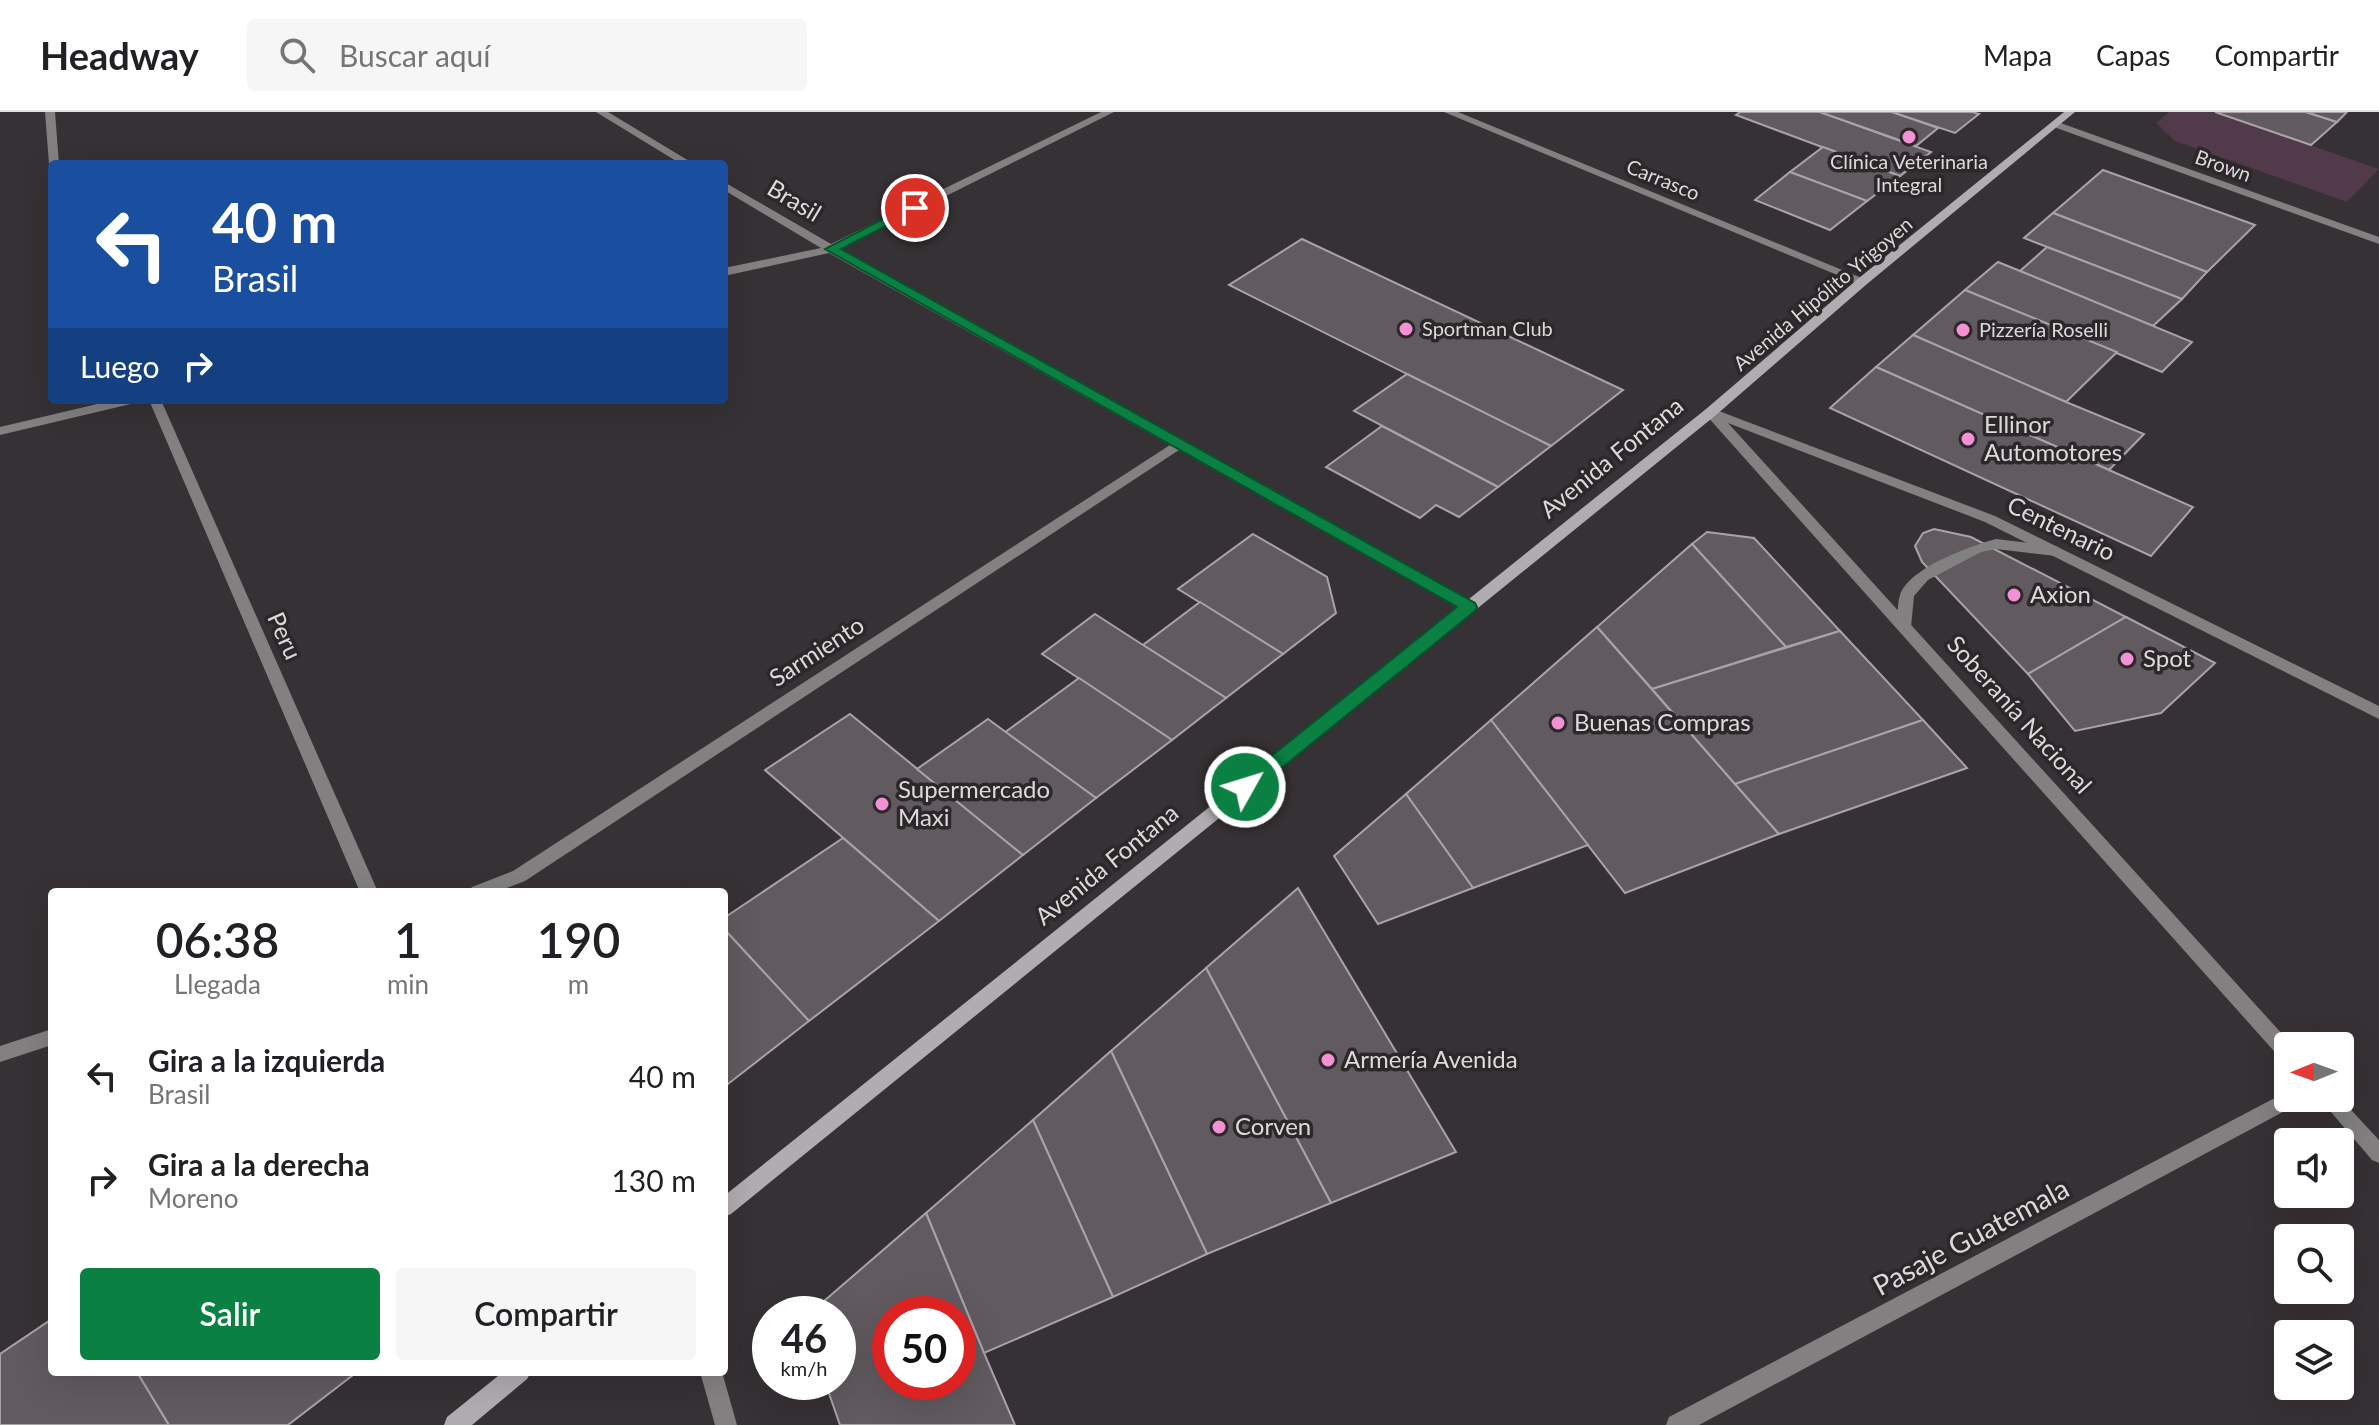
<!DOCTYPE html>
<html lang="es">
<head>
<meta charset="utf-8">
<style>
  body { margin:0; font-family:Lato,sans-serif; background:#f6f6f6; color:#202124; height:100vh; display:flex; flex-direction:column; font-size:30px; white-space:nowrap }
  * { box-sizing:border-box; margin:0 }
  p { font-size:26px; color:#757577 }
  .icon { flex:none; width:44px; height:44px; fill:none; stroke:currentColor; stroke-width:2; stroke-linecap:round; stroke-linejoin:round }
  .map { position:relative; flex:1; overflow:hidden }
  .details { position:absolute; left:48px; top:776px; width:680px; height:488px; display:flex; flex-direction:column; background:#fff; border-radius:8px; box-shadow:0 8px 32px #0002 }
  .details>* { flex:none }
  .top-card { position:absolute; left:48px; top:48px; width:680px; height:244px; border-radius:8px; box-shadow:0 8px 32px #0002; background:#1a4fa0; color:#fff; overflow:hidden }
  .needle { width:52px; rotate:269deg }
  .tools { position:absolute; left:2274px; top:920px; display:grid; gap:16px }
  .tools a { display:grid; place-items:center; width:80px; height:80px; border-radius:8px; background:#fff; box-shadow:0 8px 32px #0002; font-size:40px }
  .speed { position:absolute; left:752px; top:1184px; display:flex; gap:16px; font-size:40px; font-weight:700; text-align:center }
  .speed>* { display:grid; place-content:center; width:104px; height:104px; border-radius:50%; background:#fff; box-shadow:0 8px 32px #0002; line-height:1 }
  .speed small { font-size:20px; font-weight:400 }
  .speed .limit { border:12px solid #d22; background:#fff; color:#111 }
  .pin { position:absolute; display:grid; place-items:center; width:68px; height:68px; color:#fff; margin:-34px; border:4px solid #fff; border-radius:50%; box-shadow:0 2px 8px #0007 }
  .me { position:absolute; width:88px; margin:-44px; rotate:51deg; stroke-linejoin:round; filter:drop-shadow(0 0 6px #0008) }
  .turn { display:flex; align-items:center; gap:28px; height:168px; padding:0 32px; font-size:36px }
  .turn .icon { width:104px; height:104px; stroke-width:2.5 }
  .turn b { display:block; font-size:56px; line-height:68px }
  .then { display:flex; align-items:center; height:76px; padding:0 32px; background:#0003; gap:16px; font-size:30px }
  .eta { display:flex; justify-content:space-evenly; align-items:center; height:136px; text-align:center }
  .eta b { font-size:48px; font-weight:600; line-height:56px }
  .cta { display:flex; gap:16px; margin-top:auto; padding:16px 32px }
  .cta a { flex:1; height:92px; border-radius:8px; background:#0b8043; color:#fff; font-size:32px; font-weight:600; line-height:92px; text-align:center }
  .cta a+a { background:#f6f6f6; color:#202124 }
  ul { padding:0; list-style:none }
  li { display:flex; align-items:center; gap:24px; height:104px; padding:0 32px }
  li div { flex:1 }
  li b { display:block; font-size:30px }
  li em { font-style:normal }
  header { display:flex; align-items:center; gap:48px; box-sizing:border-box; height:112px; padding:0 40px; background:#fff; border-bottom:2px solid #e0e0e0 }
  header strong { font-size:38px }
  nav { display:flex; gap:44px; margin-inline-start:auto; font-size:28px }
  .search { width:560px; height:72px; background:#f6f6f6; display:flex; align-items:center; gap:20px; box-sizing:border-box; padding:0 28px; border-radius:8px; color:#757577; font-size:30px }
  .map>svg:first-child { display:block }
  .green { fill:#513a49 }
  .building { fill:#615b5f; stroke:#a9a3a7; stroke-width:2; fill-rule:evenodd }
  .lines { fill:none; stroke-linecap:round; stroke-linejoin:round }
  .service { fill:#838082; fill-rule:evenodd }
  .minor { fill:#838082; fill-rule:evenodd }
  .tertiary { fill:#838082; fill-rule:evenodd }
  .secondary { fill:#b0acaf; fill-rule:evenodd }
  .route { fill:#0b8043; stroke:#07532c; stroke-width:2 }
  .poi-dot { fill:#f491d4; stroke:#2b272a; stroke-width:3 }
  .labels { text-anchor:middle; stroke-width:7; stroke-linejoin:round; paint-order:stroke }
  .far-poi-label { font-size:20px; fill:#dcd9da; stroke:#2b272a; text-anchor:start }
  .far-street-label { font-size:20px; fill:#dcd9da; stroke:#2b272a }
  .street-label { font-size:24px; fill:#dcd9da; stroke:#2b272a }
  .poi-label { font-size:24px; fill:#dcd9da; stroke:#2b272a; text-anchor:start }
  .near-street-label { font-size:28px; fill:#dcd9da; stroke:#2b272a }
</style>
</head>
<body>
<header>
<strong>Headway</strong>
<div class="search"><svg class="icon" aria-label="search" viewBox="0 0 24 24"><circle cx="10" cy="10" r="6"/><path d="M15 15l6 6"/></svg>Buscar aquí</div>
<nav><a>Mapa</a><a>Capas</a><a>Compartir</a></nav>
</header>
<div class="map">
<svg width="2379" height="1313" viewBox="0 0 2379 1313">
  <rect width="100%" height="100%" fill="#363134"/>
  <polygon class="green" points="2169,0 2215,0 2379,57 2347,90 2175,29 2156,11"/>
  <g class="building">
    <polygon points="1740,0 1820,0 1931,40 1900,64 1736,3"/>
    <polygon points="1820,0 1892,0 1938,16 1916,34"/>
    <polygon points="1892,0 1972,0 1979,2 1955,21"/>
    <polygon points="2215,0 2306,0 2337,10 2311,33"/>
    <polygon points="2306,0 2347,0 2337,10"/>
    <polygon points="1823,35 1900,64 1867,89 1790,60"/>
    <polygon points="2103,58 2255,113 2207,160 2053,101"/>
    <polygon points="1790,60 1867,89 1830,118 1755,88"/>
    <polygon points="2053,101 2207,160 2182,187 2024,126"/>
    <polygon points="1302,127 1623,278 1551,334 1229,173"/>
    <polygon points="2047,135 2182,187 2153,214 2020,159"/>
    <polygon points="1998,150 2020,159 2192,230 2162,260 1965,178"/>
    <polygon points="1965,178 2117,240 2066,290 1913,223"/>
    <polygon points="1913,223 2066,290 2144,322 2109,358 1876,255"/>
    <polygon points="1876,255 2109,358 2193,395 2151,444 1830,296"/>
    <polygon points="1407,262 1551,334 1498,375 1354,299"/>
    <polygon points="1382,314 1498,375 1459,405 1436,393 1420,406 1326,355"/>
    <polygon points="1934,417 1971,425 2126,505 2028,562 1922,450 1915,434 1923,421"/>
    <polygon points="1707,420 1754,426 1840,519 1786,535 1692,432"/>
    <polygon points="1253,422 1327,465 1336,501 1283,542 1178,477"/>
    <polygon points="1692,432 1786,535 1652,577 1597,515"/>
    <polygon points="1200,490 1283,542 1226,586 1143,533"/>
    <polygon points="1095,502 1143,533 1226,586 1172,628 1042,542"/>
    <polygon points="2126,505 2215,551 2161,601 2075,619 2028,562"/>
    <polygon points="1597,515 1735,672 1779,722 1625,781 1491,608"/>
    <polygon points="1840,519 1923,608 1735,672 1652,577"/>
    <polygon points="1079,566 1172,628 1096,686 1004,621"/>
    <polygon points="850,602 1023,743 939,809 765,658"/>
    <polygon points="988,607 1096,686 1023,743 917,657"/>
    <polygon points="1491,608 1588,733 1473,776 1406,682"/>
    <polygon points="1923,608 1967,656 1779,722 1735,672"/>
    <polygon points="1406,682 1473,776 1378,812 1334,744"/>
    <polygon points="843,726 939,809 809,909 724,817 724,806"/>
    <polygon points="1298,776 1456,1040 1331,1091 1206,856"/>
    <polygon points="724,817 809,909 724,975"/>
    <polygon points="1206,856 1331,1091 1207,1142 1111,939"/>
    <polygon points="1111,939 1207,1142 1113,1185 1033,1008"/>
    <polygon points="1033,1008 1113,1185 984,1241 926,1101"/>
    <path d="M926,1101L984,1241L1015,1313H840L825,1270H838V1202H809ZM890,1202H958V1270H890Z"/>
    <polygon points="52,1207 52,1260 137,1260 169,1313 0,1313 0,1242"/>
    <polygon points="137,1260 357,1260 288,1313 169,1313"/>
  </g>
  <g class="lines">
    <path class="service" d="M1996,427L2056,434L2063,439L2056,444L1996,437L1981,440L1928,468L1914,484L1911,515L1909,519H1899L1897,515C1898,505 1897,492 1900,483C1909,456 1970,434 1996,427Z"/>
    <g class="minor">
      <polygon points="45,0 55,0 59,52 52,52 52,55 49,52"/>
      <polygon points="596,0 608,0 694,52 681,52"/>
      <polygon points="1101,0 1114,0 840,137 1474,491 1476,495 1474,499 1464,499 1179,338 525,769 496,780 469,780 472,775 513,759 1170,333 829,141 724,164 724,156 821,136 724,78 724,70 831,132"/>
      <polygon points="1444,0 1458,0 1869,169 1863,173 1859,172"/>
      <polygon points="2055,9 2379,125 2379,132 2051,14 2050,12"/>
      <polygon points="114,288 136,288 135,291 0,323 0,315"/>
      <polygon points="149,288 161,288 378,780 360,780"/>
      <polygon points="52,917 52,933 0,950 0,934"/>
      <polygon points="2288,979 2288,986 2300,986 2298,992 1699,1313 1666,1313 1669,1305"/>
      <polygon points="700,1260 722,1260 737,1313 715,1313"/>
    </g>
    <g class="tertiary">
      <polygon points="1711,296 1995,404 2379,594 2379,607 1985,410 1728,311 2293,934 2288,934 2288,949 2281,947 1706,303 1705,300"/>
      <polygon points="2319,986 2340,986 2379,1028 2379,1051 2372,1048"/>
    </g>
    <g class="secondary">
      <polygon points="2064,0 2075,0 1867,172 1716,303 731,1102 724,1105 724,1084 1706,297 1859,166"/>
      <polygon points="503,1260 531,1260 527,1267 472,1313 444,1313 447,1305"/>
    </g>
  </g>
  <polygon class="route" points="910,93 921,96 841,137 1475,491 1477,495 1475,499 1252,680 1239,680 1236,675 1239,670 1457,495 825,137"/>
  <g class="poi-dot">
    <circle cx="1909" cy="25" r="8"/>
    <circle cx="1406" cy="217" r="8"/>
    <circle cx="1963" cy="218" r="8"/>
    <circle cx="1968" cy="327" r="8"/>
    <circle cx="2014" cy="483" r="8"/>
    <circle cx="2127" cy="547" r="8"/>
    <circle cx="1558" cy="611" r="8"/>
    <circle cx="882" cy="692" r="8"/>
    <circle cx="1328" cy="948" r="8"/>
    <circle cx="1219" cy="1015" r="8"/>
  </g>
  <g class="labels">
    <g class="far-poi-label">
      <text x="1909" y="57" text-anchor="middle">Clínica Veterinaria<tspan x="1909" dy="23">Integral</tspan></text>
      <text x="1422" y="224">Sportman Club</text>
      <text x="1979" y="225">Pizzería Roselli</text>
    </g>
    <g class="far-street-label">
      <text transform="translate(2223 54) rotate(20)" y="7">Brown</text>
      <text transform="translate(1663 68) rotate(22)" y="7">Carrasco</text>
      <text transform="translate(1823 182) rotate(-40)" y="7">Avenida Hipólito Yrigoyen</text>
    </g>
    <g class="street-label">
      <text transform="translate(794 89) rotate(31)" y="8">Brasil</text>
      <text transform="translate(1612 346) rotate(-39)" y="8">Avenida Fontana</text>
      <text transform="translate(2061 417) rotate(26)" y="8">Centenario</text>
      <text transform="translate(284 524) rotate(66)" y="8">Peru</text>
      <text transform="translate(817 540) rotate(-33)" y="8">Sarmiento</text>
      <text transform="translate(2019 603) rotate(48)" y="8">Soberanía Nacional</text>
      <text transform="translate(1107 753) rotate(-39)" y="8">Avenida Fontana</text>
    </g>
    <g class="poi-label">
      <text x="1984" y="321">Ellinor<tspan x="1984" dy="28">Automotores</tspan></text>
      <text x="2030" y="491">Axion</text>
      <text x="2143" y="555">Spot</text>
      <text x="1574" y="619">Buenas Compras</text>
      <text x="898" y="686">Supermercado<tspan x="898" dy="28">Maxi</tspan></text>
      <text x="1344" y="956">Armería Avenida</text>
      <text x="1235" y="1023">Corven</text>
    </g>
    <g class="near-street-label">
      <text transform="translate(1971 1125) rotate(-28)" y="10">Pasaje Guatemala</text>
    </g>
  </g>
</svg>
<div class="tools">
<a><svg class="needle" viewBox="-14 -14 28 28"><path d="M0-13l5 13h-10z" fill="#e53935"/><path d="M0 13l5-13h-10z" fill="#757577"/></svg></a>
<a><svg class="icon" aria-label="sound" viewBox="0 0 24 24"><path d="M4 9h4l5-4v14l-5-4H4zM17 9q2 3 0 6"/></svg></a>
<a><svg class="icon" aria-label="search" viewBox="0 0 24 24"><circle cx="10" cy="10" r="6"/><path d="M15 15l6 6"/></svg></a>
<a><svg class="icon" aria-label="layers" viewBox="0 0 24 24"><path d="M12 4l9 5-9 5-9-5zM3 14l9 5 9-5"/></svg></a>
</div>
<div class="speed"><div>46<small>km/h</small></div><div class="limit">50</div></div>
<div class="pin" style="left:915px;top:96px;background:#d93025"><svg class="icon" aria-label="arrive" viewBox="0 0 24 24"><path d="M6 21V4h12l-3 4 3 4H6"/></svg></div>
<svg class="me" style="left:1245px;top:675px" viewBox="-20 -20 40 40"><circle r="17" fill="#0b8043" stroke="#fff" stroke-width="3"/><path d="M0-11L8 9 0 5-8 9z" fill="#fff"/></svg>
<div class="top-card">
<div class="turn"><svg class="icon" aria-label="left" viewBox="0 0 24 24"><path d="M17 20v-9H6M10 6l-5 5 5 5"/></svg><div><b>40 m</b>Brasil</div></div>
<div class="then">Luego<svg class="icon" aria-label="right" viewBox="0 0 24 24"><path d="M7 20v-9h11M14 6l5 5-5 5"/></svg></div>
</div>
<section class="details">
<div class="eta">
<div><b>06:38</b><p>Llegada</p></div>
<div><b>1</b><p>min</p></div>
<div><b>190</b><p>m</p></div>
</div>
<ul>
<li><svg class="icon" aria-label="left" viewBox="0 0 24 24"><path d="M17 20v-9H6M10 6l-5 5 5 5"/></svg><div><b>Gira a la izquierda</b><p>Brasil</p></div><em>40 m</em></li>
<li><svg class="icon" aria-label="right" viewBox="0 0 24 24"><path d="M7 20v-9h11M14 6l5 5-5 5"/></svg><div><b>Gira a la derecha</b><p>Moreno</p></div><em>130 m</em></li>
</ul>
<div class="cta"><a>Salir</a><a>Compartir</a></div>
</section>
</div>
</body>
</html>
